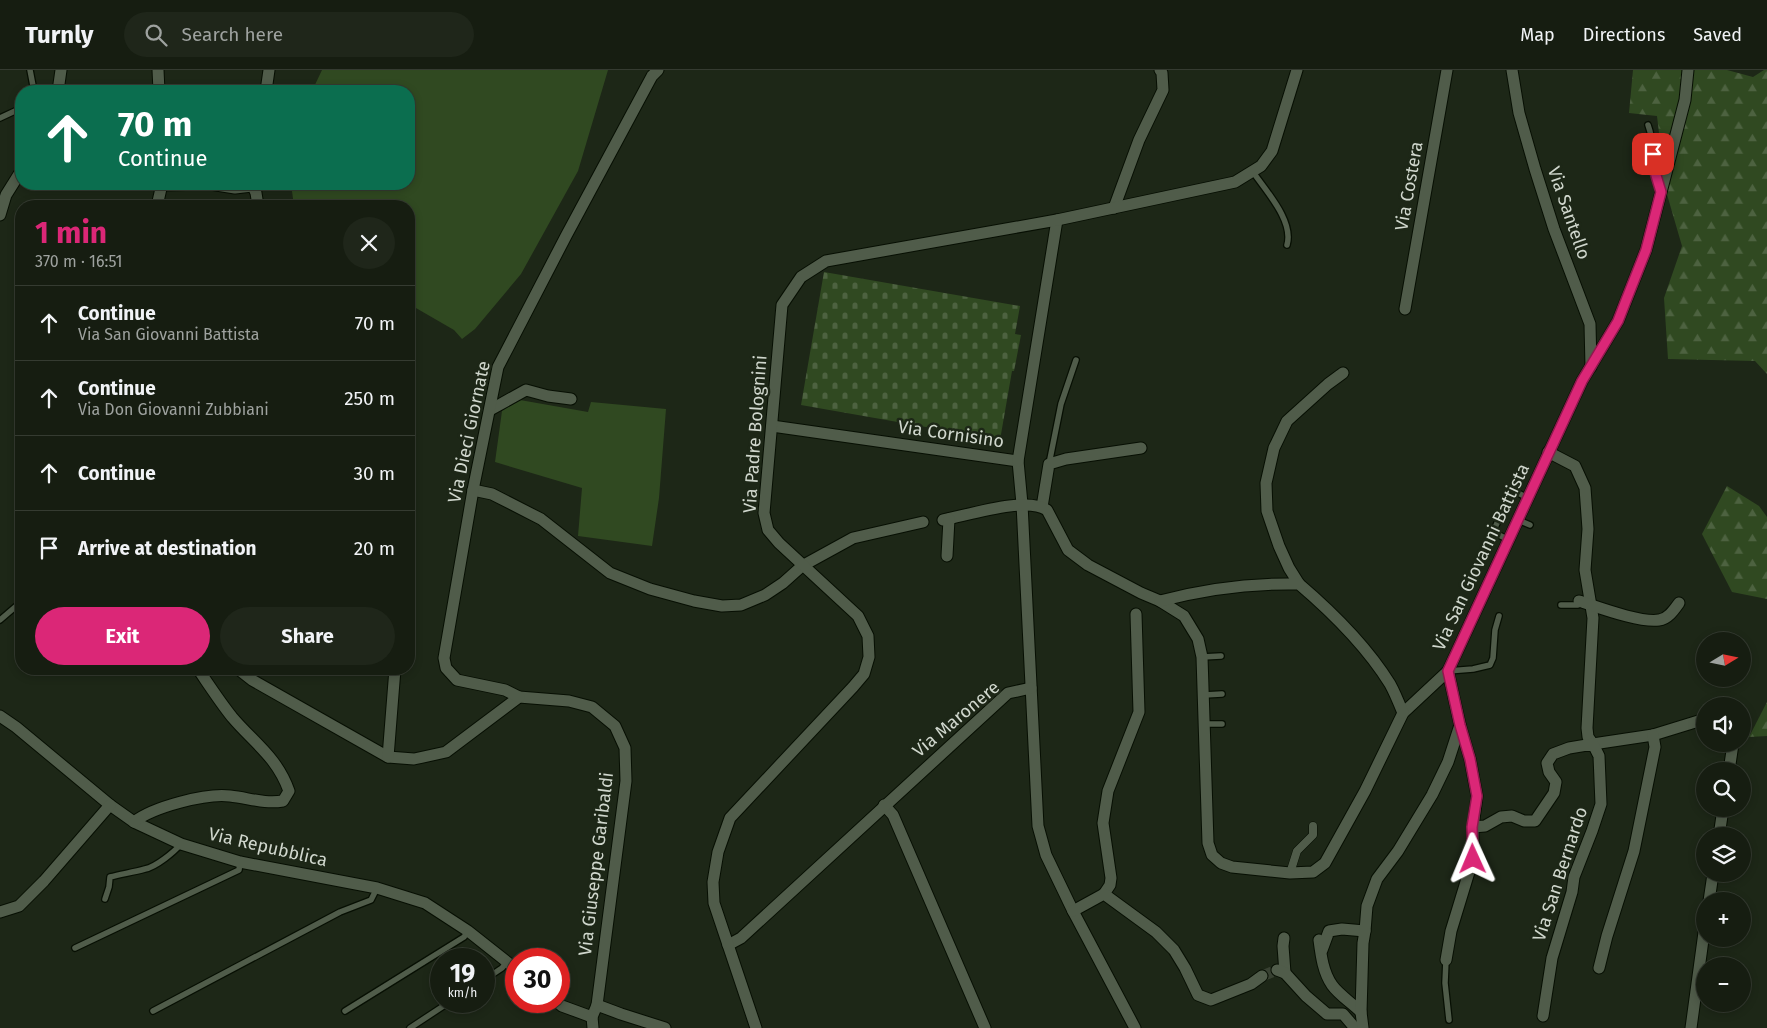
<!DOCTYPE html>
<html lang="en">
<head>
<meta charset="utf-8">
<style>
  body { margin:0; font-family:"Fira Sans",sans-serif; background:#1f261a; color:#f1f3f6; height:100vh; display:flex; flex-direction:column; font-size:19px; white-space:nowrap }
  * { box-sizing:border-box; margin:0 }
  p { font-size:16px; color:#9ea29f }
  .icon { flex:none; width:28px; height:28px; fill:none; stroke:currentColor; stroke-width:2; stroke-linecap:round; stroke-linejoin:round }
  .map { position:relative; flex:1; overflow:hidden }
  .drawer { position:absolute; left:15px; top:130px; width:400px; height:475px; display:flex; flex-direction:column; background:#161d11; border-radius:20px; box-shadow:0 2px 8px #0003,0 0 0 1px #353b31 }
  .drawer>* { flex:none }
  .top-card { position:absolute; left:15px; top:15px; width:400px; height:105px; border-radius:20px; box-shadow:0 2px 8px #0003,0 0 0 1px #353b31; background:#0b6e4f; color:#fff; overflow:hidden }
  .needle { width:32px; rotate:80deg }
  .buttons { position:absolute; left:1696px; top:562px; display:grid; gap:10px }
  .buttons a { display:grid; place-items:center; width:55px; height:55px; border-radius:50%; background:#161d11; box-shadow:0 2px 8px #0003,0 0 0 1px #353b31; font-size:25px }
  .speed { position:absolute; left:430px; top:878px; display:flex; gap:10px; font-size:25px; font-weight:700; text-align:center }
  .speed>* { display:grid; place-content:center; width:65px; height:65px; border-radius:50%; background:#161d11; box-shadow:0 2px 8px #0003,0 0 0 1px #353b31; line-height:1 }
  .speed small { font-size:12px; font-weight:400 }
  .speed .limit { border:8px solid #d22; background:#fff; color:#111 }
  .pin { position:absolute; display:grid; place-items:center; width:42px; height:42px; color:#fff; margin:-21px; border-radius:10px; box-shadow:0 2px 8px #0006 }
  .me { position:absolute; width:55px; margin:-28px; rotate:359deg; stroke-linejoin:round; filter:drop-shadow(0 0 4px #0008) }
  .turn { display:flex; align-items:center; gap:18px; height:105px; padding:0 20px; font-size:22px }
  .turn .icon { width:65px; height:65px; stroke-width:2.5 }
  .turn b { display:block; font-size:35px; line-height:42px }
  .round { display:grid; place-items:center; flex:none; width:52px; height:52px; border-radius:26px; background:#1f261a }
  .summary { display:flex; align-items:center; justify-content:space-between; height:85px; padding:0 20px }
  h1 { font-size:30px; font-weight:700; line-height:38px; color:#db2777 }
  .action { display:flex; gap:10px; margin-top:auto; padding:10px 20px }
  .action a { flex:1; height:58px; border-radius:30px; background:#db2777; color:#fff; font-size:20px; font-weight:700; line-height:58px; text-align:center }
  .action a+a { background:#1f261a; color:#f1f3f6 }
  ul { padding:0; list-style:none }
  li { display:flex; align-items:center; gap:15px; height:75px; padding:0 20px; border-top:1px solid #353b31 }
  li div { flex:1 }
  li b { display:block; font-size:19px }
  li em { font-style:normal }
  header { display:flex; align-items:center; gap:30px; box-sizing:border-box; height:70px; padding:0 25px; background:#161d11; border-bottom:1px solid #353b31 }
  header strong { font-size:24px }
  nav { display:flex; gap:28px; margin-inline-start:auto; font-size:18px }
  .search { width:350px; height:45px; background:#1f261a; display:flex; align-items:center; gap:12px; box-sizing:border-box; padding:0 18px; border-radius:28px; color:#9ea29f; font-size:19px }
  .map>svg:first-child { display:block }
  .forest { fill:url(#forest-firs) }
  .cemetery { fill:url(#cemetery-stones) }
  .pitch { fill:#304921 }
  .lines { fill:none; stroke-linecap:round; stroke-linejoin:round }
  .minor-tunnel { stroke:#384132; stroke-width:11; stroke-dasharray:11 5.5; stroke-linecap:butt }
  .service-casing { stroke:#070f03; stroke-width:8 }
  .pedestrian-casing { stroke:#070f03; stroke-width:9 }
  .minor-casing { stroke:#070f03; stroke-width:13 }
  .service { stroke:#505c4a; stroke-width:5.5 }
  .pedestrian { stroke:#505c4a; stroke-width:8 }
  .minor { stroke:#505c4a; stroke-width:11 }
  .route-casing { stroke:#8e194d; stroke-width:12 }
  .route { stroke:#db2777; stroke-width:9 }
  .labels { text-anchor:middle; stroke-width:5; stroke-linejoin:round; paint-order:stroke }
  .street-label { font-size:18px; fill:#d0d7cd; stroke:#1d2717 }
</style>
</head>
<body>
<header>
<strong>Turnly</strong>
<div class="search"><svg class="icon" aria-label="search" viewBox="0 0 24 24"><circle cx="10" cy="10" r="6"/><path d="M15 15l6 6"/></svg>Search here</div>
<nav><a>Map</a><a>Directions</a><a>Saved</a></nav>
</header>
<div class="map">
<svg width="1767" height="958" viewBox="0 0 1767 958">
  <defs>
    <pattern id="forest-firs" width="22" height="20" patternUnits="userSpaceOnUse" patternTransform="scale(1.25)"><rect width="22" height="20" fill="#304921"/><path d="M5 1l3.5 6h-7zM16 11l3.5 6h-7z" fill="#4d6240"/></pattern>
    <pattern id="cemetery-stones" width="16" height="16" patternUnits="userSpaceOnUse" patternTransform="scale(1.25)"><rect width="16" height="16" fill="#304921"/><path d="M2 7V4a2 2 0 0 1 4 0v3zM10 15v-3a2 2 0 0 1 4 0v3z" fill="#4d6240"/></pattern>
  </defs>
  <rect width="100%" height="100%" fill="#1d2717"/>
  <g class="forest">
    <polygon points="1633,0 1727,0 1753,7 1764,0 1767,0 1767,304 1755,291 1668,289 1664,228 1682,176 1666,121 1657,46 1629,43"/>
    <polygon points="1727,416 1759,436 1767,447 1767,529 1732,522 1702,464"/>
    <polygon points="1767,632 1767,666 1749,667"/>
  </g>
  <polygon class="cemetery" points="824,202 1020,236 1015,264 1021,265 1014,301 1012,301 1000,370 801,335"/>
  <g class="pitch">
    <polygon points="322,0 608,0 578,101 521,204 475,259 462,269 454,260 409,234 409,136 294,136 291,114 409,114 409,21 312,21"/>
    <polygon points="520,330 588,342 591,332 666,339 659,428 652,476 578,466 582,418 495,392 502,341"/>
  </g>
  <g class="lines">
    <polyline class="minor-tunnel" points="1262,906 1277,900"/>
    <defs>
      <g id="service">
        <polyline points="30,0 34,21"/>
        <polyline points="0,48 15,41 21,41"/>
        <path d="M1648,55C1656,76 1652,100 1660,121"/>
        <path d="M1253,102C1266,121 1294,151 1287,175"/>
        <polyline points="1049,394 1061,334 1076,290"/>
        <polyline points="1518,450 1530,455"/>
        <polyline points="1509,470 1493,462 1512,420 1528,428"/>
        <polyline points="1561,535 1578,535 1579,531"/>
        <polyline points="0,550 21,532"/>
        <polyline points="1202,587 1221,586"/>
        <polyline points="1448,601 1473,599 1490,595 1493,588 1495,560 1499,546"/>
        <polyline points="1204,625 1222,624"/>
        <polyline points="1205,654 1222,654"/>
        <path d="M105,829L109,817L110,807C122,804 134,802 145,799C156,797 174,782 181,774"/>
        <polyline points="75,878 239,800 240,792"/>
        <polyline points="1446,890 1445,913 1449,950"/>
        <polyline points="484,910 502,898 507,892"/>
        <polyline points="153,941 340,842 371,830 377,818"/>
        <polyline points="345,941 464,867 468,861"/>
        <polyline points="410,958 451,931"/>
      </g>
      <polyline id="pedestrian" points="1290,803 1297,781 1313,765 1313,756"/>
      <g id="minor">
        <polyline points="158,0 159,21"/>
        <polyline points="1512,0 1519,43 1535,99 1554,159 1590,254 1591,297"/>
        <polyline points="58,21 61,0"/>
        <polyline points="266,21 269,0"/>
        <polyline points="252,114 256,123 258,136"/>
        <polyline points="162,115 210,114 235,118 252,116"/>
        <polyline points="157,136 162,114"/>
        <polyline points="1114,138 1139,70 1163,20 1162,3 1160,0"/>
        <polyline points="0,145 6,125 21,101"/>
        <polyline points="1405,239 1447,0"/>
        <polyline points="490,340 526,320 548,326 571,329"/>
        <polyline points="772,356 1018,391 1022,434 1038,756 1046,785 1073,841 1135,958"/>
        <polyline points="1548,382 1575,396 1585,418 1588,459 1585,500 1593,548 1587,658 1588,667 1593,674 1653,665 1705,649"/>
        <polyline points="1018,391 1057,150"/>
        <polyline points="473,420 492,424 541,449 610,503 650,519 694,531 722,536 741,535 765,525 783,513 802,496 853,468 923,452"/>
        <polyline points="1042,437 1049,394 1066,389 1141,378"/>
        <path d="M943,450C969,445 1026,426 1047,440L1068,480L1088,495L1141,523L1160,531L1184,546L1198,569L1202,587L1208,773L1212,785L1221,793L1232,797L1290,803L1313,802L1325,793L1365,721L1403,643L1448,601"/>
        <polyline points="947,486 949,449"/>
        <polyline points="1299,514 1289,498 1279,476 1267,441 1266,413 1274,378 1287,351 1328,314 1343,303"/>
        <path d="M1160,531C1205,519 1253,513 1299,514C1333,543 1367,577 1390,614C1395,623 1399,633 1403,643"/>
        <path d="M1579,531C1598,537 1640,553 1659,550C1668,549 1674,540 1679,533"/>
        <polyline points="238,599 252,610 388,687 414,689 446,682 519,627 569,631 592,637 615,656 625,678 626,711 597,935 592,947 593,958"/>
        <polyline points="519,627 505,620 457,610 446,598 444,588 473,420 498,297 566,166 652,6 658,0"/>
        <polyline points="0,646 16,657 110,735 134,752 181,774 240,792 377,818 425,833 468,861 516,899"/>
        <polyline points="388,687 395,599"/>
        <polyline points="1729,701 1733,674"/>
        <polyline points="884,735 893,745 985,958"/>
        <path d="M134,752C153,737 206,723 230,726C249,728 264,734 283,731L289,721C277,687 254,673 232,647C220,632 209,615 198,599"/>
        <polyline points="1473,757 1485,756 1501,747 1512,746 1524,751 1535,751 1554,723 1556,712 1549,702 1547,693 1553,684 1569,678 1593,674 1599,686 1601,734 1592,761 1574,807 1572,822 1552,888 1543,946"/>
        <polyline points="1719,766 1723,739"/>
        <polyline points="1104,824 1110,815 1111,808 1103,753 1108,721 1139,642 1136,544"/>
        <polyline points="1709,831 1713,804"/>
        <polyline points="1073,841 1104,824 1156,862 1174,880 1185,898 1198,925 1211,930 1251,914 1262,906"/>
        <polyline points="0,842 19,836 44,811 110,735"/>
        <polyline points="1284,868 1283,876 1285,903"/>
        <path d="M1319,870C1321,885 1323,902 1332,915C1339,925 1352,933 1361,942"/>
        <polyline points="728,875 741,868 1008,623 1031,618"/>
        <polyline points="1322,880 1329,861 1342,859 1365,861"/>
        <polyline points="1446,890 1451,861 1473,789 1473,757 1477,726 1470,689 1460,655"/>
        <polyline points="1599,898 1607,866 1634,781 1655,677 1653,665"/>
        <polyline points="1277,900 1285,903 1306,926 1327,944 1343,944 1355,958"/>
        <polyline points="556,931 562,936 592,947"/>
        <polyline points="597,935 621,944 665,958"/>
        <polyline points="756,958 714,833 713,812 718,782 730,748 853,617 864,604 869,587 868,566 858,546 779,473 768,460 764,443 782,235 801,207 826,191 1057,150 1235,112 1261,96 1272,81 1297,0"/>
        <polyline points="1363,958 1361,942 1363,873 1365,861 1367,836 1377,809 1398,781 1432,725 1448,692 1460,655 1448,601 1582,311 1618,251 1646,180 1685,30 1688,0"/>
        <polyline points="1691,958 1705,855"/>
      </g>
    </defs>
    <use href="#service" class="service-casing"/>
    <use href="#pedestrian" class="pedestrian-casing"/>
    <use href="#minor" class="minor-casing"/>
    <use href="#service" class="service"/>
    <use href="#pedestrian" class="pedestrian"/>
    <use href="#minor" class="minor"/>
  </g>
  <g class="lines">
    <defs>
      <polyline id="route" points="1473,789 1472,757 1477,726 1470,689 1460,655 1448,601 1582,311 1618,251 1625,233 1646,180 1661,122 1655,102 1653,84"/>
    </defs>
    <use href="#route" class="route-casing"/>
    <use href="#route" class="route"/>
  </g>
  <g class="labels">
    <g class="street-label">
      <text transform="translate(1409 116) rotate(-80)" y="6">Via Costera</text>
      <text transform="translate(1569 143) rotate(71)" y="6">Via Santello</text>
      <text transform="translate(469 362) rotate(-78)" y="6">Via Dieci Giornate</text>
      <text transform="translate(755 364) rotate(-86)" y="6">Via Padre Bolognini</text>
      <text transform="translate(951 364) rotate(8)" y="6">Via Cornisino</text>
      <text transform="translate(1481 487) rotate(-65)" y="6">Via San Giovanni Battista</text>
      <text transform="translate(956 649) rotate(-40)" y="6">Via Maronere</text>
      <text transform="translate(268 777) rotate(13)" y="6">Via Repubblica</text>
      <text transform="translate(596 794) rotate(-83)" y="6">Via Giuseppe Garibaldi</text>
      <text transform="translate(1560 804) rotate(-72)" y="6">Via San Bernardo</text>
    </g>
  </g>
</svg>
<div class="buttons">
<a><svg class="needle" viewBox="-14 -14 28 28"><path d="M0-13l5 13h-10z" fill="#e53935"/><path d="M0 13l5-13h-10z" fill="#9ea29f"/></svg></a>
<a><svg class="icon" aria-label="sound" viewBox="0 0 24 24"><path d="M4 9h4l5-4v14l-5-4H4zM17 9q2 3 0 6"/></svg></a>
<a><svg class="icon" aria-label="search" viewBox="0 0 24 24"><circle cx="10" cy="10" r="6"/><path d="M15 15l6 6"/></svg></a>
<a><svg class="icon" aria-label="layers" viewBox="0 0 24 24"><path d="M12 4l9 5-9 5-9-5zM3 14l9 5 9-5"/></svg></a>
<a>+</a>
<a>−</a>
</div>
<div class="speed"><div>19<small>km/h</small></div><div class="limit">30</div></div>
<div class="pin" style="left:1653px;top:84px;background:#d93025"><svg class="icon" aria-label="arrive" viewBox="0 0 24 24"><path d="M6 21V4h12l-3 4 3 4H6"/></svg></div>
<svg class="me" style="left:1473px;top:789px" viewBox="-20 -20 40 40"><path d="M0-17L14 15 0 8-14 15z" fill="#db2777" stroke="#fff" stroke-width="4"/></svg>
<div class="top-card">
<div class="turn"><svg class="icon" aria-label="ahead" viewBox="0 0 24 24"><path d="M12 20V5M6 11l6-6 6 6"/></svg><div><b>70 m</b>Continue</div></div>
</div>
<section class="drawer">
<div class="summary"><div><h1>1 min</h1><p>370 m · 16:51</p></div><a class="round"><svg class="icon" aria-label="close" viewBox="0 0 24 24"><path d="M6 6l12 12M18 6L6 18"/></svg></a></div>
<ul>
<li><svg class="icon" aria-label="ahead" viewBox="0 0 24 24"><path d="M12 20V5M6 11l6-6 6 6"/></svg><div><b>Continue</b><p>Via San Giovanni Battista</p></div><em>70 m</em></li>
<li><svg class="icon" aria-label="ahead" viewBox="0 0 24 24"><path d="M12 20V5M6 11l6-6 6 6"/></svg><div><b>Continue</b><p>Via Don Giovanni Zubbiani</p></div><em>250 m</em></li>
<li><svg class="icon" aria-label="ahead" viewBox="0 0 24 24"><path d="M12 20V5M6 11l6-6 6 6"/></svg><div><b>Continue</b></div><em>30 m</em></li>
<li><svg class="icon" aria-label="arrive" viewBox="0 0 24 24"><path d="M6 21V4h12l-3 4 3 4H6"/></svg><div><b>Arrive at destination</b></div><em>20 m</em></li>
</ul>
<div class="action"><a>Exit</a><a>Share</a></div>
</section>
</div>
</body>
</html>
